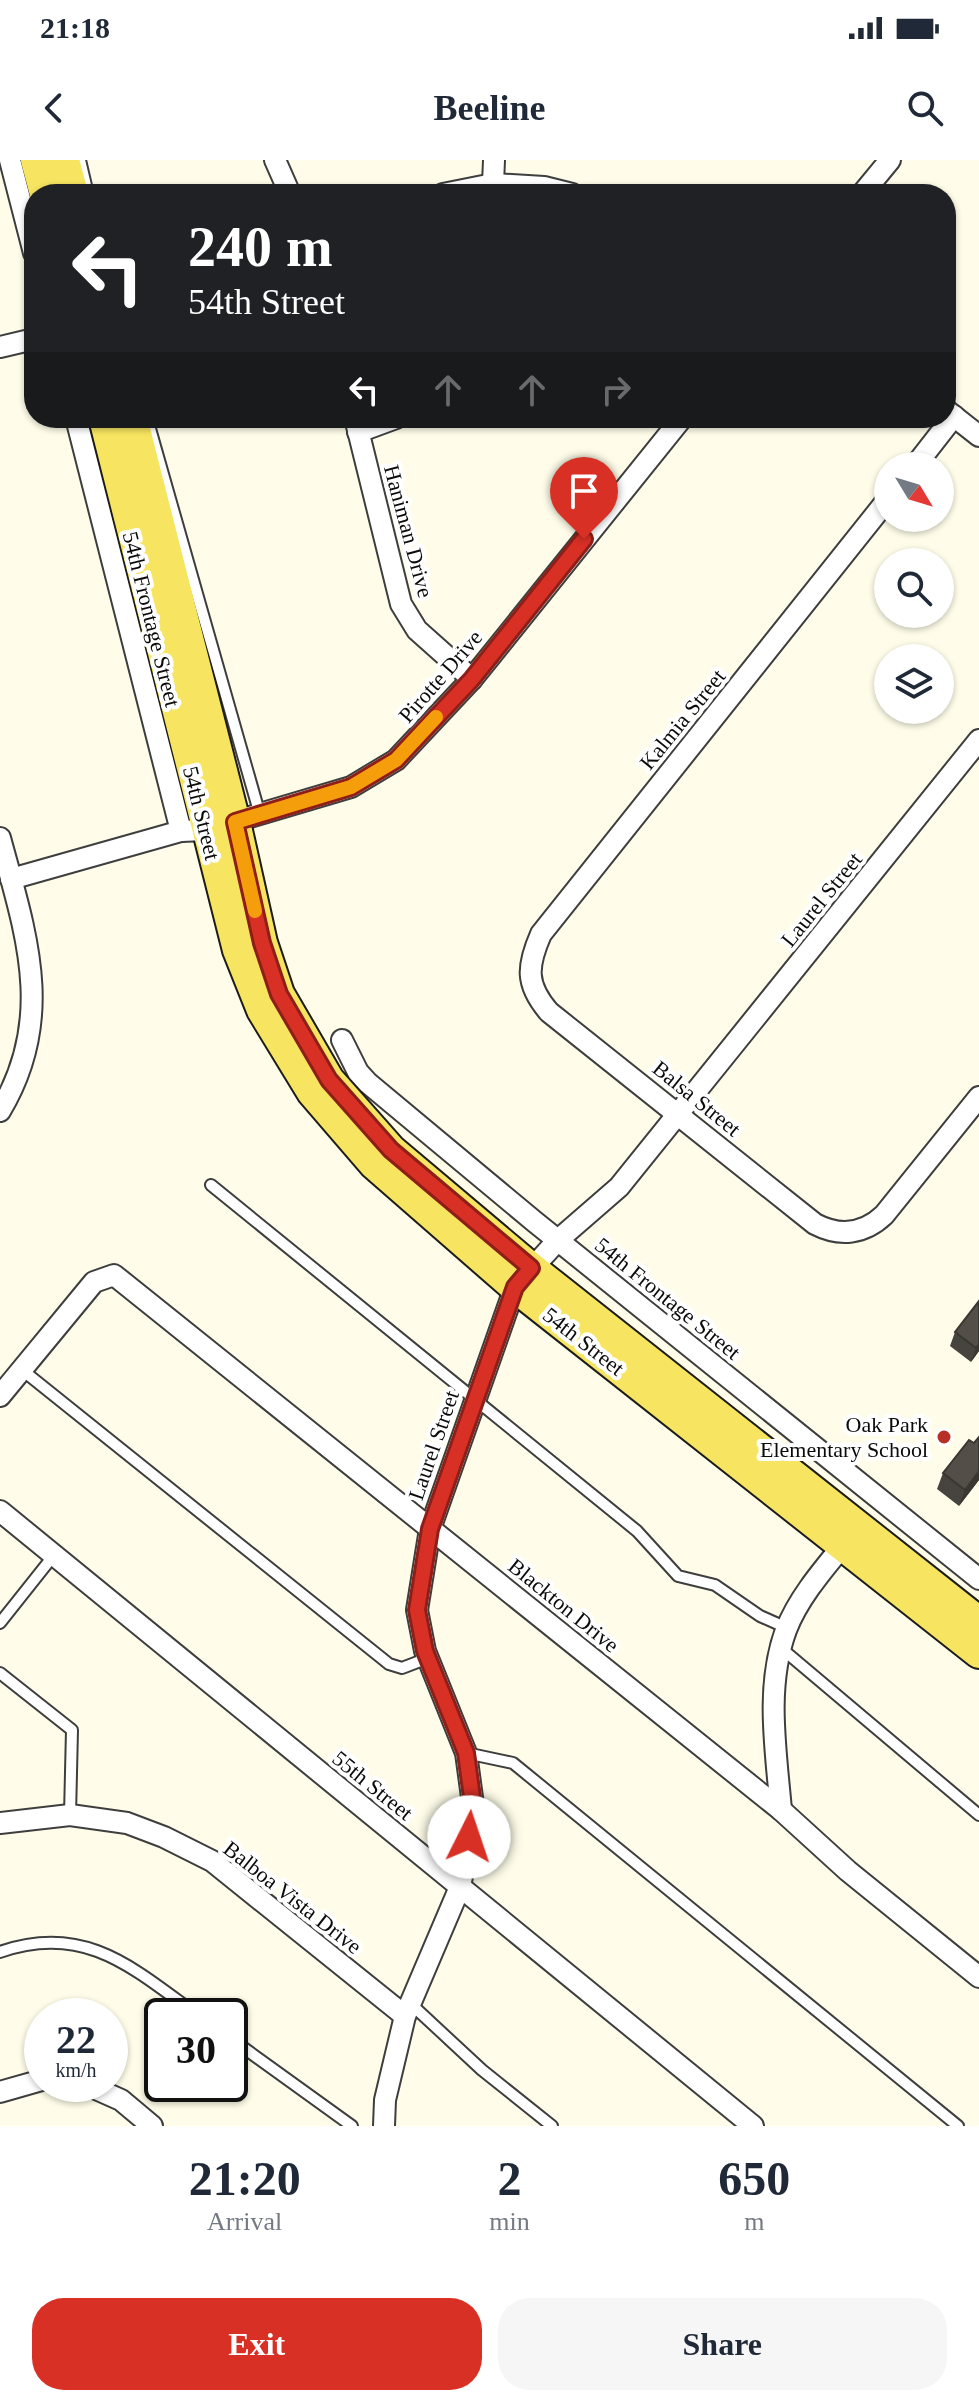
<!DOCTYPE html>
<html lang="en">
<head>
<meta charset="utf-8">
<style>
  body { margin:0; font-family:Georgia,serif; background:#f6f6f7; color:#1f2937; height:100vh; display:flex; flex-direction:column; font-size:30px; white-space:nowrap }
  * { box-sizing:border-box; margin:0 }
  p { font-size:26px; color:#747a83 }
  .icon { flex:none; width:44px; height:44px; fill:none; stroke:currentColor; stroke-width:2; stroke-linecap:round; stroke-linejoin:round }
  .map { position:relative; height:1966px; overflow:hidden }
  .sheet { display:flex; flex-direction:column; background:#fff; flex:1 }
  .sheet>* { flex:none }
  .top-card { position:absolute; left:24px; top:24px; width:932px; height:244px; border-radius:32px; box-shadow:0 2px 6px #0004; background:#202124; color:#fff; overflow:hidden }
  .needle { width:52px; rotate:128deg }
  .controls { position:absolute; left:874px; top:292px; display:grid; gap:16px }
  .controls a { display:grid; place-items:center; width:80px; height:80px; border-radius:50%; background:#fff; box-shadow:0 2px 6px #0004; font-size:40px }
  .speed { position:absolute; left:24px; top:1838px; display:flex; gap:16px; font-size:40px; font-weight:700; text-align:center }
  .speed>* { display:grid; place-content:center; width:104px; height:104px; border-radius:50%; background:#fff; box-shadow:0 2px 6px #0004; line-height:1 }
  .speed small { font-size:20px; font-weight:400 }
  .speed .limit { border:4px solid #111; border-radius:12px; background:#fff; color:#111 }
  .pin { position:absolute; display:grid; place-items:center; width:68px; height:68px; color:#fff; margin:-82px -34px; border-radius:50% 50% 50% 0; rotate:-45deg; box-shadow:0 0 8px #0007 }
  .pin .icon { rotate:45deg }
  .me { position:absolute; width:88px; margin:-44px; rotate:4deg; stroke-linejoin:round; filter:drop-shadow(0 0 6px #0008) }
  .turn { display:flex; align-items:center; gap:28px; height:168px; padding:0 32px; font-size:36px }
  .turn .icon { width:104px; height:104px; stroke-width:2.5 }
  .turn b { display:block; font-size:56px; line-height:68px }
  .lanes { display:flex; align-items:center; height:76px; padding:0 32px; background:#0003; justify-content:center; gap:40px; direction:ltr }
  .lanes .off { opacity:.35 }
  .eta { display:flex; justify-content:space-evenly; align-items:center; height:136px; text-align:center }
  .eta b { font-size:48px; font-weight:700; line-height:56px }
  .action { display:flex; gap:16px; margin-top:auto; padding:16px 32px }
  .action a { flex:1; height:92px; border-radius:32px; background:#d93025; color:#fff; font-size:32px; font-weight:700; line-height:92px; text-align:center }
  .action a+a { background:#f6f6f7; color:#1f2937 }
  .status { display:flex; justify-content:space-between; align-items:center; height:56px; padding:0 40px; background:#fff; direction:ltr }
  .status svg { height:22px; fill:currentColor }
  header { display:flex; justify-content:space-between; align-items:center; height:104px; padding:0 32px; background:#fff; font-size:36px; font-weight:700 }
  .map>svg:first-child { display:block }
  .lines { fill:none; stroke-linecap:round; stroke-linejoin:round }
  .service-casing { stroke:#3e3e3e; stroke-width:14 }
  .minor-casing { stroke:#3e3e3e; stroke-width:24 }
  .primary-casing { stroke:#1c1c1c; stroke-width:34 }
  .service { stroke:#fff; stroke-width:10 }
  .minor { stroke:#fff; stroke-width:20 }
  .primary { stroke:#f7e561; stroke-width:30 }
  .wall { fill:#47433e }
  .shaded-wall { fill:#3a3732 }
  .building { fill:#534e48; stroke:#3a3732; stroke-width:2 }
  .route-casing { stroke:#8d1f18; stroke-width:20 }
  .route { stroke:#d93025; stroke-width:14 }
  .slow { stroke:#f59e0b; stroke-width:14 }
  .poi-dot { fill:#b83126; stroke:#fff; stroke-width:3 }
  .labels { text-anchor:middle; stroke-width:8; stroke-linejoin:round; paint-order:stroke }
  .street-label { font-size:22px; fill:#0b0b0b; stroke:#fff }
  .poi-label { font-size:22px; fill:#0b0b0b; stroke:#fff; text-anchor:end }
</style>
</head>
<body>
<div class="status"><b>21:18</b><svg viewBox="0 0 49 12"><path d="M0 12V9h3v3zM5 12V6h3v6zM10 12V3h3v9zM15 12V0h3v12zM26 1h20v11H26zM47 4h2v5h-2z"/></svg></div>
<header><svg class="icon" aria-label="back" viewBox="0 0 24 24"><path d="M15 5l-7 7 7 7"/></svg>Beeline<svg class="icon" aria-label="search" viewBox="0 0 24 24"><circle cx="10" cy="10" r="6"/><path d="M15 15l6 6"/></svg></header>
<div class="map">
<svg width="979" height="1966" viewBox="0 0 979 1966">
  <rect width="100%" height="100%" fill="#fffde9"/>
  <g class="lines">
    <defs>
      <g id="service">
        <polyline points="80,0 88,34"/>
        <polyline points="147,258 260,655"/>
        <polyline points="211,1025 637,1371 678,1416 715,1425 760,1456 787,1468"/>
        <polyline points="21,1209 389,1504 402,1508 428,1498"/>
        <polyline points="0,1463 54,1395"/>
        <polyline points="781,1488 979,1655"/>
        <polyline points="0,1513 72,1570 70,1655"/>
        <polyline points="466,1593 513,1603 958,1966"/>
        <path d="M0,1792C85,1762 134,1809 199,1856"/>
        <polyline points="412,1845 482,1910 552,1966"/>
        <polyline points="230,1878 352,1966"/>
      </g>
      <g id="minor">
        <polyline points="10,0 34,93"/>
        <polyline points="275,0 290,34"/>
        <polyline points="493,24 494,0"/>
        <polyline points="443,34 493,24 544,27 572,34"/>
        <polyline points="862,34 890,0"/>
        <polyline points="0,187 34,179"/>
        <polyline points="946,250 979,276"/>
        <polyline points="76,258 181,671"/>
        <polyline points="355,258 401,444 417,470 472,519"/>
        <polyline points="358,272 396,258"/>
        <polyline points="915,306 954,256"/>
        <path d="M888,339L541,774C527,806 525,824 549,852L815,1064C840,1077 864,1074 884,1055L979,937"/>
        <path d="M0,678C26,774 56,858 0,951"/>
        <polyline points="11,719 181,671 206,670 351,627 396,600 472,519 682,258"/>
        <polyline points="342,880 358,912 368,923 535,1062 979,1419"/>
        <polyline points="0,1236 94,1122 114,1115 781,1650 848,1711 979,1817"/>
        <polyline points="0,1351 753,1966"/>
        <path d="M781,1650C776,1591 765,1527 786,1470C799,1436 827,1405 849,1378"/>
        <polyline points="0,1663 70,1655 127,1663 164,1677 212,1701 405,1856"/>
        <polyline points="85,1924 121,1940 152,1966"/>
        <polyline points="0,1932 42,1920"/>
        <polyline points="384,1966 385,1940 405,1856 460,1727 474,1652 466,1593 425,1491 417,1450 430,1369 515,1127 558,1080 619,1027 979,580"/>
      </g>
      <g id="primary">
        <polyline points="36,0 45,34"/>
        <polyline points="64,0 73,34"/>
        <polyline points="104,258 238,790 262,850 312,932 374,1004 515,1127 979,1493"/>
        <polyline points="132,258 235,662 262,783 279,834 329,920 391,990 531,1108 979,1462"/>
      </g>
    </defs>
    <use href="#service" class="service-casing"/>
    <use href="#minor" class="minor-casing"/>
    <use href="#primary" class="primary-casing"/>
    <use href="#service" class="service"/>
    <use href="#minor" class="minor"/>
    <use href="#primary" class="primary"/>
  </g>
  <g class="wall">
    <polygon points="979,1141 979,1191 971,1202 950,1186 955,1172"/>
    <polygon points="979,1277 979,1320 959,1346 937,1329 943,1313"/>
  </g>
  <g class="shaded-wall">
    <polygon points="979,1184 979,1191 971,1202 976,1188"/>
    <polygon points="979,1311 979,1320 959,1346 965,1330"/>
  </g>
  <g class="building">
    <polygon points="979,1141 979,1184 976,1188 955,1172"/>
    <polygon points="979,1277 979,1311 965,1330 943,1313 969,1280 974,1283"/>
  </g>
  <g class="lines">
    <defs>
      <polyline id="route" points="469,1677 474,1652 466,1593 425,1491 417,1450 430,1369 515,1127 531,1108 391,990 329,920 279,834 262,783 235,662 351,627 396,600 472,519 584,379"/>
    </defs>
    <use href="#route" class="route-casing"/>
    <use href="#route" class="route"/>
    <polyline class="slow" points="255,751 235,662 351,627 396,600 436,557"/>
  </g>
  <circle class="poi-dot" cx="944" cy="1277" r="8"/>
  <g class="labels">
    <g class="street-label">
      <text transform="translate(409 371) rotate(75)" y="8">Haniman Drive</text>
      <text transform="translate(152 459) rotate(76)" y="8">54th Frontage Street</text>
      <text transform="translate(440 516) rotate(-49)" y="8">Pirotte Drive</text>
      <text transform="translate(682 559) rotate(-51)" y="8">Kalmia Street</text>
      <text transform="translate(202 653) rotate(76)" y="8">54th Street</text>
      <text transform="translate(821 739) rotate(-51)" y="8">Laurel Street</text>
      <text transform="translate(697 938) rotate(39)" y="8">Balsa Street</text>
      <text transform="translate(668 1138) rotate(39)" y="8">54th Frontage Street</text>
      <text transform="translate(584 1181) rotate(38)" y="8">54th Street</text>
      <text transform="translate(433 1285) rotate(-71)" y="8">Laurel Street</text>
      <text transform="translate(564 1445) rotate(39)" y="8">Blackton Drive</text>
      <text transform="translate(373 1625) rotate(39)" y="8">55th Street</text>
      <text transform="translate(293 1737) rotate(38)" y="8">Balboa Vista Drive</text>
    </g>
    <g class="poi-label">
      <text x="928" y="1272">Oak Park<tspan x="928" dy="25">Elementary School</tspan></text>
    </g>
  </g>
</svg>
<div class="controls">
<a><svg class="needle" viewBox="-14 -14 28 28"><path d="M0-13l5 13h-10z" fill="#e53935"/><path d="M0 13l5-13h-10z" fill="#747a83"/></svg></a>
<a><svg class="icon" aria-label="search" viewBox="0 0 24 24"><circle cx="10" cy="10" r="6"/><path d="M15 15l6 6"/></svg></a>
<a><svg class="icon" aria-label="layers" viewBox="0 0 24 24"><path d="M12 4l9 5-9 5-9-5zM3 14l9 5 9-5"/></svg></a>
</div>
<div class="speed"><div>22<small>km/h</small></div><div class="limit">30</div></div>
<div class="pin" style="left:584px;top:379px;background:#d93025"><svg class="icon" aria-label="arrive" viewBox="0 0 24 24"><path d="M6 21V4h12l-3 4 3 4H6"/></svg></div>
<svg class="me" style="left:469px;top:1677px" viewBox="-20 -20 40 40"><circle r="19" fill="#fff"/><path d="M0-13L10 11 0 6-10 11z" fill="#d93025"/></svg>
<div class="top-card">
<div class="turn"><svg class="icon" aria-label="left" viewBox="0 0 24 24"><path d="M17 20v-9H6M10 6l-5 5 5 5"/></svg><div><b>240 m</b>54th Street</div></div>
<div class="lanes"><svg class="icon" aria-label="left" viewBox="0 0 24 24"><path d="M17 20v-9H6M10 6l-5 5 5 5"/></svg><svg class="icon off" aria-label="ahead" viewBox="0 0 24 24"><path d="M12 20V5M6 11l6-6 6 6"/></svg><svg class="icon off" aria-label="ahead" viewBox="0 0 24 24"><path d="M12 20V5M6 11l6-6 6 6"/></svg><svg class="icon off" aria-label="right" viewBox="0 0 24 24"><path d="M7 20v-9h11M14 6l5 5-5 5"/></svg></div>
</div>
</div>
<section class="sheet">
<div class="eta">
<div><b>21:20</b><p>Arrival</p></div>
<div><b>2</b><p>min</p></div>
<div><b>650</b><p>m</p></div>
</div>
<div class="action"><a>Exit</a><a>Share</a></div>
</section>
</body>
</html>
